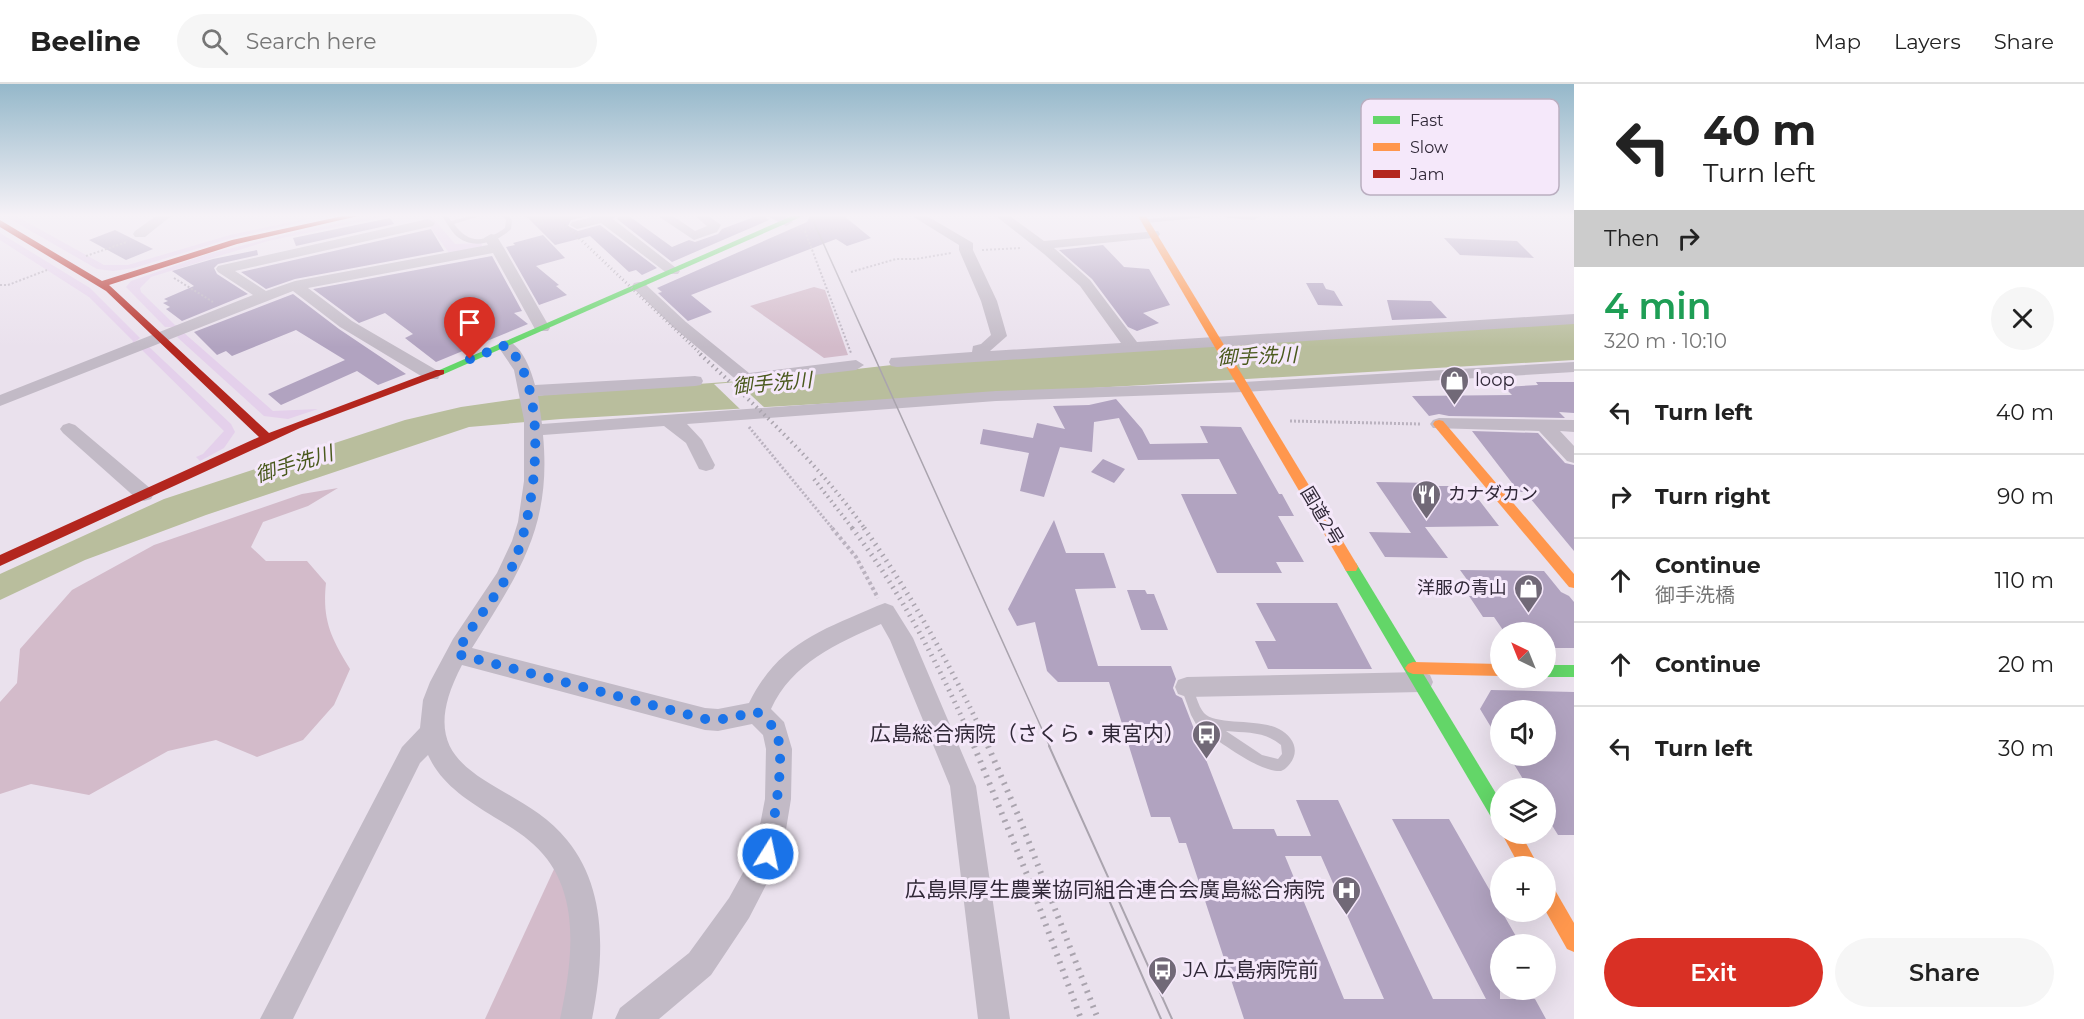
<!DOCTYPE html>
<html lang="en">
<head>
<meta charset="utf-8">
<style>
  body { margin:0; font-family:Montserrat,"Noto Sans JP",sans-serif; background:#f6f6f6; color:#222; height:100vh; display:flex; flex-direction:column; font-size:22px; white-space:nowrap }
  * { box-sizing:border-box; margin:0 }
  p { font-size:20px; color:#767676 }
  .icon { flex:none; width:33px; height:33px; fill:none; stroke:currentColor; stroke-width:2; stroke-linecap:round; stroke-linejoin:round }
  .map { position:relative; flex:1; overflow:hidden }
  .sheet { display:flex; flex-direction:column; background:#fff; width:510px }
  .sheet>* { flex:none }
  .top-card { background:#fff; color:#222; overflow:hidden }
  .needle { width:39px; rotate:317deg }
  .fabs { position:absolute; left:1490px; top:538px; display:grid; gap:12px }
  .fabs a { display:grid; place-items:center; width:66px; height:66px; border-radius:50%; background:#fff; box-shadow:0 6px 24px #0002; font-size:30px }
  .pin { position:absolute; display:grid; place-items:center; width:51px; height:51px; color:#fff; margin:-62px -26px; border-radius:50% 50% 50% 0; rotate:-45deg; box-shadow:0 0 6px #0007 }
  .pin .icon { rotate:45deg }
  .me { position:absolute; width:66px; margin:-33px; rotate:10deg; stroke-linejoin:round; filter:drop-shadow(0 0 4px #0008) }
  .turn { display:flex; align-items:center; gap:21px; height:126px; padding:0 30px; font-size:27px }
  .turn .icon { width:78px; height:78px; stroke-width:2.5 }
  .turn b { display:block; font-size:42px; line-height:51px }
  .then { display:flex; align-items:center; height:57px; padding:0 30px; background:#0003; gap:12px; font-size:22px }
  .round { display:grid; place-items:center; flex:none; width:63px; height:63px; border-radius:32px; background:#f6f6f6 }
  .summary { display:flex; align-items:center; justify-content:space-between; height:102px; padding:0 30px }
  h1 { font-size:36px; font-weight:600; line-height:45px; color:#1e9e55 }
  .primary-button { display:flex; gap:12px; margin-top:auto; padding:12px 30px }
  .primary-button a { flex:1; height:69px; border-radius:36px; background:#d93025; color:#fff; font-size:24px; font-weight:600; line-height:69px; text-align:center }
  .primary-button a+a { background:#f6f6f6; color:#222 }
  ul { padding:0; list-style:none }
  li { display:flex; align-items:center; gap:18px; height:84px; padding:0 30px; border-top:2px solid #e0e0e0 }
  li div { flex:1 }
  li b { display:block; font-size:22px }
  li em { font-style:normal }
  header { display:flex; align-items:center; gap:36px; box-sizing:border-box; height:84px; padding:0 30px; background:#fff; border-bottom:2px solid #e0e0e0 }
  header strong { font-size:28px }
  nav { display:flex; gap:33px; margin-inline-start:auto; font-size:21px }
  .search { width:420px; height:54px; background:#f6f6f6; display:flex; align-items:center; gap:15px; box-sizing:border-box; padding:0 21px; border-radius:33px; color:#767676; font-size:22px }
  main { display:flex; flex:1; min-height:0 }
  .map>svg:first-child { display:block }
  .green { fill:#d3bbca }
  .plaza { fill:#e4d0eb }
  .water { fill:#b9be9d }
  .pier { fill:#eae1ed }
  .building { fill:#b1a3c0; fill-rule:evenodd }
  .lines { fill:none; stroke-linecap:round; stroke-linejoin:round }
  .path-far2 { stroke:#bab2bf; stroke-width:2; stroke-dasharray:2 2; stroke-linecap:butt }
  .path-far1 { stroke:#bab2bf; stroke-width:3; stroke-dasharray:2 2; stroke-linecap:butt }
  .path { stroke:#bab2bf; stroke-width:4; stroke-dasharray:3 3; stroke-linecap:butt }
  .lane { fill:#c2bac6; fill-rule:evenodd }
  .street { fill:#c2bac6; fill-rule:evenodd }
  .fast { fill:#63d668; fill-rule:evenodd }
  .slow { fill:#ff974d; fill-rule:evenodd }
  .jam { fill:#b3261e; fill-rule:evenodd }
  .tram-far1 { stroke:#aaa4ae; stroke-width:1.5 }
  .tram { stroke:#aaa4ae; stroke-width:2 }
  .rail-far3 { stroke:#aaa4ae; stroke-width:3; stroke-dasharray:1 3; stroke-linecap:butt }
  .rail-far2 { stroke:#aaa4ae; stroke-width:4; stroke-dasharray:1.5 4; stroke-linecap:butt }
  .rail-far1 { stroke:#aaa4ae; stroke-width:5; stroke-dasharray:1.5 5; stroke-linecap:butt }
  .rail { stroke:#aaa4ae; stroke-width:6; stroke-dasharray:2 6; stroke-linecap:butt }
  .route { stroke:#1a73e8; stroke-width:10; stroke-dasharray:0 18 }
  .labels { text-anchor:middle; stroke-width:6; stroke-linejoin:round; paint-order:stroke }
  .poi-label { font-size:18px; fill:#302837; stroke:#f5e8fa; text-anchor:start }
  .street-label { font-size:18px; fill:#302837; stroke:#f5e8fa }
  .water-label { font-size:20px; font-style:italic; fill:#4a591d; stroke:#f5e8fa }
  .near-poi-label { font-size:21px; fill:#302837; stroke:#f5e8fa; text-anchor:end }
  .key { fill:#f5e8fa; stroke:#baaec0; stroke-width:1.5 }
  .key-label { font-size:16px; fill:#302837 }
</style>
</head>
<body>
<header>
<strong>Beeline</strong>
<div class="search"><svg class="icon" aria-label="search" viewBox="0 0 24 24"><circle cx="10" cy="10" r="6"/><path d="M15 15l6 6"/></svg>Search here</div>
<nav><a>Map</a><a>Layers</a><a>Share</a></nav>
</header>
<main>
<div class="map">
<svg width="1574" height="935" viewBox="0 0 1574 935">
  <rect width="100%" height="100%" fill="#eae1ed"/>
  <g class="green">
    <polygon points="814,203 825,206 848,271 824,274 750,222"/>
    <path d="M338,404L308,422L263,438L251,463L266,477H307L326,499C322,536 331,554 350,585L334,621L303,656L257,673L216,656L168,667L89,711L31,700L0,710V618L17,599L20,565L72,506L154,461L302,410Z"/>
    <polygon points="555,783 561,794 575,847 565,935 485,935"/>
  </g>
  <g class="plaza">
    <polygon points="5,132 16,132 104,181 128,181 230,151 305,135 298,139 232,154 134,184 113,187 97,185"/>
    <polygon points="375,132 389,132 268,157 151,193 140,204 141,208 175,241 179,241 174,243 165,243 126,203 131,197 208,170 296,148"/>
    <polygon points="422,132 431,132 455,160 481,159 483,163 450,170"/>
    <polygon points="0,149 90,204 140,254 132,260 133,257 89,213 0,156"/>
    <polygon points="183,248 273,327 318,325 288,335 264,332 177,253"/>
    <polygon points="148,262 231,340 235,348 224,364 200,377 196,373 203,370 224,347 141,265"/>
  </g>
  <polygon class="water" points="1574,238 1574,276 561,335 469,343 206,431 85,476 0,516 0,490 164,415 405,336 461,323 544,311 768,295 892,281"/>
  <polygon class="pier" points="737,298 766,325 742,327 714,300"/>
  <g class="building">
    <polygon points="526,132 587,132 571,136 568,142 578,147 600,141 657,184 642,191 636,186 629,188 590,152 555,161"/>
    <polygon points="619,132 629,132 672,163 689,156 695,158 718,150 722,145 754,133 764,132 769,136 672,178 617,135"/>
    <polygon points="810,132 844,132 871,154 847,162 836,155 691,211 712,228 688,237 658,209 662,208 657,204 807,138"/>
    <polygon points="390,134 394,140 296,162 293,154"/>
    <polygon points="431,145 444,167 295,195 266,205 241,188"/>
    <polygon points="115,146 153,165 126,176 89,156"/>
    <polygon points="543,151 565,174 536,182 559,201 556,202 567,211 539,221 506,163 515,161 513,159"/>
    <polygon points="1444,154 1517,157 1534,174 1460,171"/>
    <polygon points="1103,161 1124,183 1149,185 1170,221 1143,229 1159,239 1137,247 1128,243 1092,195 1059,166"/>
    <polygon points="257,166 258,171 218,180 214,184 217,190 248,210 182,237 166,225 170,223 163,219 168,217 164,215 194,202 172,187 213,175"/>
    <polygon points="492,172 522,227 514,229 528,240 436,278 405,254 413,250 385,229 359,239 313,205"/>
    <polygon points="1306,199 1323,199 1326,205 1334,207 1343,222 1318,221"/>
    <polygon points="293,210 339,245 406,290 378,301 357,287 281,321 268,310 345,276 296,246 232,272 226,267 217,271 194,248"/>
    <polygon points="1387,216 1431,217 1447,234 1392,236"/>
    <polygon points="1536,298 1574,298 1574,329 1559,328 1565,334 1449,332 1439,330 1429,332 1412,312 1512,311 1504,303 1538,301"/>
    <polygon points="1116,315 1142,345 1150,360 1208,359 1200,342 1241,343 1279,410 1282,410 1294,432 1278,432 1304,478 1276,478 1282,489 1217,489 1181,410 1237,410 1219,375 1138,376 1119,334 1094,338 1092,368 1060,363 1044,413 1020,407 1029,369 980,360 983,345 1033,354 1037,339 1065,345 1053,322 1089,321"/>
    <polygon points="1472,347 1538,349 1565,379 1574,381 1574,467 1525,408 1519,408"/>
    <polygon points="1103,375 1125,385 1114,399 1091,388"/>
    <polygon points="1376,398 1435,399 1438,402 1454,402 1465,416 1479,416 1499,442 1425,443 1448,474 1385,473 1369,448 1411,449"/>
    <path d="M1054,436L1066,469H1104L1116,504L1075,505L1098,582H1171L1176,595L1173,604L1176,611L1182,614L1233,745H1274L1277,752H1311L1296,716H1338L1433,915H1486L1392,735H1449L1500,824V828H1502L1521,861H1500V915H1535L1546,935H1244L1186,759H1179L1170,733H1151L1109,598H1058L1047,587L1035,538L1017,542L1008,525ZM1285,772H1321L1384,915H1344Z"/>
    <polygon points="1460,486 1544,487 1561,508 1569,512 1574,518 1574,564 1545,564 1545,549 1505,549 1494,533 1483,533 1469,512 1479,512"/>
    <polygon points="1127,506 1145,506 1147,510 1154,510 1168,546 1141,546"/>
    <polygon points="1256,519 1337,519 1372,585 1268,585 1255,557 1276,557"/>
    <polygon points="1491,606 1574,608 1574,751 1558,751 1545,730 1545,705 1529,705 1509,672 1545,672 1545,627 1500,627 1500,658 1480,625"/>
  </g>
  <g class="lines">
    <g class="path-far2">
      <polyline points="535,136 539,141 544,140 538,134"/>
      <polyline points="805,147 851,269"/>
      <polyline points="982,166 1022,164"/>
      <polyline points="86,172 127,158"/>
      <polyline points="851,188 896,175 916,175 951,169"/>
      <polyline points="174,194 213,218"/>
      <polyline points="0,201 8,201 47,186"/>
    </g>
    <g class="path-far1">
      <polyline points="1290,337 1420,340"/>
      <polyline points="749,343 833,445"/>
    </g>
    <polyline class="path" points="832,444 856,473 878,514"/>
    <g class="lane">
      <path d="M442,132H448L451,137L470,132H480L454,140C469,161 485,158 505,144L506,136L503,132H509L512,136L511,145C499,157 475,166 459,154C452,149 447,139 442,132Z"/>
      <polygon points="1180,132 1202,132 1199,134 1145,139 1142,137 1145,135"/>
      <polygon points="1225,132 1263,132 1253,136 1228,134"/>
      <path d="M1187,598L1191,599C1195,608 1198,622 1204,629C1216,642 1258,634 1279,645C1294,653 1301,668 1288,682C1286,684 1284,686 1281,687C1259,689 1215,654 1197,642L1191,631L1181,603L1183,599ZM1226,647C1247,649 1264,647 1281,661L1282,670L1278,675L1262,671Z"/>
    </g>
    <g class="street">
      <polygon points="156,132 171,132 145,153 135,153 133,150 135,147"/>
      <polygon points="596,132 617,132 613,135 680,187 678,190 668,190 601,139 577,145 570,141 572,138"/>
      <polygon points="658,132 673,132 695,147 707,142 695,132 709,132 721,141 717,148 694,156"/>
      <polygon points="767,132 784,132 793,138 786,142"/>
      <polygon points="912,132 927,132 973,159 973,166 997,217 1007,252 990,267 1121,259 1080,202 1044,170 996,132 1010,132 1044,157 1158,147 1160,150 1158,153 1153,154 1054,164 1090,196 1137,258 1574,230 1574,240 897,283 891,282 889,278 891,274 972,268 973,262 981,260 991,251 981,217 959,166 959,161"/>
      <polygon points="428,135 435,139 433,142 235,187 266,207 295,197 488,161 484,154 491,150 496,151 504,164 550,244 548,247 536,247 493,169 308,204 352,237 438,287 440,291 438,295 426,295 340,243 293,207 0,322 0,311 253,211 218,188 216,185 218,182"/>
      <polygon points="639,198 644,199 686,238 749,289 856,276 864,281 856,286 745,299 739,298 674,244 634,205 632,202 634,199"/>
      <path d="M505,256C522,260 531,286 535,301L695,292L701,293L703,297L701,301L695,302L538,312L542,340L996,307L1244,298L1574,278V288L1244,308L996,317L687,340L702,356L715,381L713,385L706,387L699,385L686,359L664,342L543,351C552,444 518,490 472,564L705,624L718,625L749,619C778,560 820,547 877,522L885,519L893,522L913,554L976,702L1010,935H978L950,702L890,556L881,540C836,560 792,579 771,625L784,638L792,665L791,715L782,770L749,834L711,891L659,935H615L620,924L689,869L729,814L755,767L765,715L766,665L763,651L752,640L718,647L705,646L462,581C401,697 515,691 567,756C608,806 604,875 592,935H560C571,884 581,820 547,775C534,757 513,744 494,733C467,716 441,700 428,671L420,679L293,935H260L402,663L420,644L423,616L430,598L453,555L497,489L512,457L518,438L524,397V336L514,286L497,261Z"/>
      <polygon points="1439,334 1574,336 1574,348 1560,347 1574,362 1574,379 1567,377 1539,347 1433,344 1430,340 1433,336"/>
      <polygon points="69,339 75,341 151,405 154,410 151,415 144,417 137,415 63,349 60,345 63,341"/>
      <polygon points="1421,588 1430,591 1433,598 1430,605 1421,608 1187,613 1178,610 1175,603 1178,596 1187,593"/>
    </g>
    <g class="fast">
      <polygon points="792,132 803,132 444,290 440,291 435,288"/>
      <polygon points="1351,478 1356,479 1500,716 1500,740 1494,738 1346,487 1344,483 1346,479"/>
      <rect x="1545" y="581" width="29" height="12"/>
    </g>
    <g class="slow">
      <polygon points="1138,132 1146,132 1356,479 1358,483 1356,487 1346,487"/>
      <polygon points="1439,336 1443,337 1574,490 1574,504 1569,503 1435,343 1433,340 1435,337"/>
      <polygon points="1413,578 1500,580 1500,592 1413,590 1408,588 1405,584 1408,580"/>
      <polygon points="1502,750 1521,750 1539,783 1520,783"/>
      <polygon points="1545,799 1552,801 1574,839 1574,868 1567,865 1545,826"/>
    </g>
    <polygon class="jam" points="343,132 358,132 237,160 109,201 269,349 436,286 444,286 444,290 300,344 0,482 0,471 259,353 106,207 0,143 0,136 102,197 232,156"/>
    <polyline class="tram-far1" points="811,132 1050,663"/>
    <g class="tram">
      <polyline points="1049,662 1172,935"/>
      <polyline points="1102,800 1161,935"/>
    </g>
    <polyline class="rail-far3" points="556,132 702,271"/>
    <g class="rail-far2">
      <path d="M700,270C759,325 818,379 865,445"/>
      <polyline points="814,395 853,445"/>
    </g>
    <g class="rail-far1">
      <path d="M852,444C902,509 942,587 975,663"/>
      <path d="M864,444C913,513 953,586 989,663"/>
    </g>
    <g class="rail">
      <polyline points="974,662 1028,793 1081,935"/>
      <polyline points="988,662 1021,738 1098,935"/>
    </g>
  </g>
  <linearGradient id="sky" x2="0" y2="1"><stop stop-color="#95b8ca"/><stop offset="0.5" stop-color="#f6f2f7"/><stop offset="1" stop-color="#f6f2f7" stop-opacity="0"/></linearGradient>
  <rect width="1574" height="263" fill="url(#sky)"/>
  <g class="lines">
    <path class="route" d="M470,275L506,261C552,304 536,432 511,485C496,515 471,539 457,570L705,635L718,636L757,628C763,633 770,638 774,645C789,665 772,744 768,770"/>
  </g>
  <defs>
    <symbol id="shop-pin" viewBox="-11 -11 22 30"><path d="M0 17L-7.5 6A9.5 9.5 0 1 1 7.5 6Z" fill="#716977" stroke="#f5e8fa"/><path d="M-5-2.5h2.3a2.7 3.5 0 0 1 5.4 0H5L5.5 6h-11ZM-1.5-2.5h3a1.5 2.3 0 0 0-3 0Z" fill="#fff"/></symbol>
    <symbol id="restaurant-pin" viewBox="-11 -11 22 30"><path d="M0 17L-7.5 6A9.5 9.5 0 1 1 7.5 6Z" fill="#716977" stroke="#f5e8fa"/><path d="M-5-6h1v4h1v-4h1v4h1v-4h1v5L-1.5 .5V6h-2V.5L-5-1ZM5-6V6H3V1.5H1.5Q1.5-4 5-6Z" fill="#fff"/></symbol>
    <symbol id="bus-pin" viewBox="-11 -11 22 30"><path d="M0 17L-7.5 6A9.5 9.5 0 1 1 7.5 6Z" fill="#716977" stroke="#f5e8fa"/><path d="M-5-6H5V4H4V6H2V4H-2V6H-4V4H-5ZM-3.5-4V0h7V-4ZM-3.5 1.2v1.5H-2V1.2ZM2 1.2v1.5H3.5V1.2Z" fill="#fff"/></symbol>
    <symbol id="hospital-pin" viewBox="-11 -11 22 30"><path d="M0 17L-7.5 6A9.5 9.5 0 1 1 7.5 6Z" fill="#716977" stroke="#f5e8fa"/><path d="M-5-5h3v3.5h4V-5h3V5h-3V1.5h-4V5h-3Z" fill="#fff"/></symbol>
  </defs>
  <g fill-rule="evenodd">
    <use href="#shop-pin" x="1438" y="280" width="33" height="45"/>
    <use href="#restaurant-pin" x="1410" y="394" width="33" height="45"/>
    <use href="#shop-pin" x="1512" y="488" width="33" height="45"/>
    <use href="#bus-pin" x="1190" y="634" width="33" height="45"/>
    <use href="#hospital-pin" x="1330" y="790" width="33" height="45"/>
    <use href="#bus-pin" x="1146" y="870" width="33" height="45"/>
  </g>
  <g class="labels">
    <g class="poi-label">
      <text x="1475" y="302">loop</text>
      <text x="1448" y="416">カナダカン</text>
      <text x="1507" y="510" text-anchor="end">洋服の青山</text>
    </g>
    <g class="street-label">
      <text transform="translate(1322 432) rotate(59)" y="6">国道2号</text>
    </g>
    <g class="water-label">
      <text transform="translate(1257 272) rotate(-2)" y="7">御手洗川</text>
      <text transform="translate(772 299) rotate(-5)" y="7">御手洗川</text>
      <text transform="translate(294 380) rotate(-17)" y="7">御手洗川</text>
    </g>
    <g class="near-poi-label">
      <text x="1185" y="657">広島総合病院（さくら・東宮内）</text>
      <text x="1325" y="813">広島県厚生農業協同組合連合会廣島総合病院</text>
      <text x="1183" y="893" text-anchor="start">JA 広島病院前</text>
    </g>
  </g>
  <rect x="1361" y="15" width="198" height="96" rx="9" class="key"/>
  <rect x="1373" y="32" width="27" height="8" fill="#63d668"/>
  <rect x="1373" y="59" width="27" height="8" fill="#ff974d"/>
  <rect x="1373" y="86" width="27" height="8" fill="#b3261e"/>
  <g class="key-label">
    <text x="1410" y="42">Fast</text>
    <text x="1410" y="69">Slow</text>
    <text x="1410" y="96">Jam</text>
  </g>
</svg>
<div class="fabs">
<a><svg class="needle" viewBox="-14 -14 28 28"><path d="M0-13l5 13h-10z" fill="#e53935"/><path d="M0 13l5-13h-10z" fill="#767676"/></svg></a>
<a><svg class="icon" aria-label="sound" viewBox="0 0 24 24"><path d="M4 9h4l5-4v14l-5-4H4zM17 9q2 3 0 6"/></svg></a>
<a><svg class="icon" aria-label="layers" viewBox="0 0 24 24"><path d="M12 4l9 5-9 5-9-5zM3 14l9 5 9-5"/></svg></a>
<a>+</a>
<a>−</a>
</div>
<div class="pin" style="left:470px;top:275px;background:#d93025"><svg class="icon" aria-label="arrive" viewBox="0 0 24 24"><path d="M6 21V4h12l-3 4 3 4H6"/></svg></div>
<svg class="me" style="left:768px;top:770px" viewBox="-20 -20 40 40"><circle r="17" fill="#1a73e8" stroke="#fff" stroke-width="3"/><path d="M0-11L8 9 0 5-8 9z" fill="#fff"/></svg>
</div>
<section class="sheet">
<div class="top-card">
<div class="turn"><svg class="icon" aria-label="left" viewBox="0 0 24 24"><path d="M17 20v-9H6M10 6l-5 5 5 5"/></svg><div><b>40 m</b>Turn left</div></div>
<div class="then">Then<svg class="icon" aria-label="right" viewBox="0 0 24 24"><path d="M7 20v-9h11M14 6l5 5-5 5"/></svg></div>
</div>
<div class="summary"><div><h1>4 min</h1><p>320 m · 10:10</p></div><a class="round"><svg class="icon" aria-label="close" viewBox="0 0 24 24"><path d="M6 6l12 12M18 6L6 18"/></svg></a></div>
<ul>
<li><svg class="icon" aria-label="left" viewBox="0 0 24 24"><path d="M17 20v-9H6M10 6l-5 5 5 5"/></svg><div><b>Turn left</b></div><em>40 m</em></li>
<li><svg class="icon" aria-label="right" viewBox="0 0 24 24"><path d="M7 20v-9h11M14 6l5 5-5 5"/></svg><div><b>Turn right</b></div><em>90 m</em></li>
<li><svg class="icon" aria-label="ahead" viewBox="0 0 24 24"><path d="M12 20V5M6 11l6-6 6 6"/></svg><div><b>Continue</b><p>御手洗橋</p></div><em>110 m</em></li>
<li><svg class="icon" aria-label="ahead" viewBox="0 0 24 24"><path d="M12 20V5M6 11l6-6 6 6"/></svg><div><b>Continue</b></div><em>20 m</em></li>
<li><svg class="icon" aria-label="left" viewBox="0 0 24 24"><path d="M17 20v-9H6M10 6l-5 5 5 5"/></svg><div><b>Turn left</b></div><em>30 m</em></li>
</ul>
<div class="primary-button"><a>Exit</a><a>Share</a></div>
</section>
</main>
</body>
</html>
